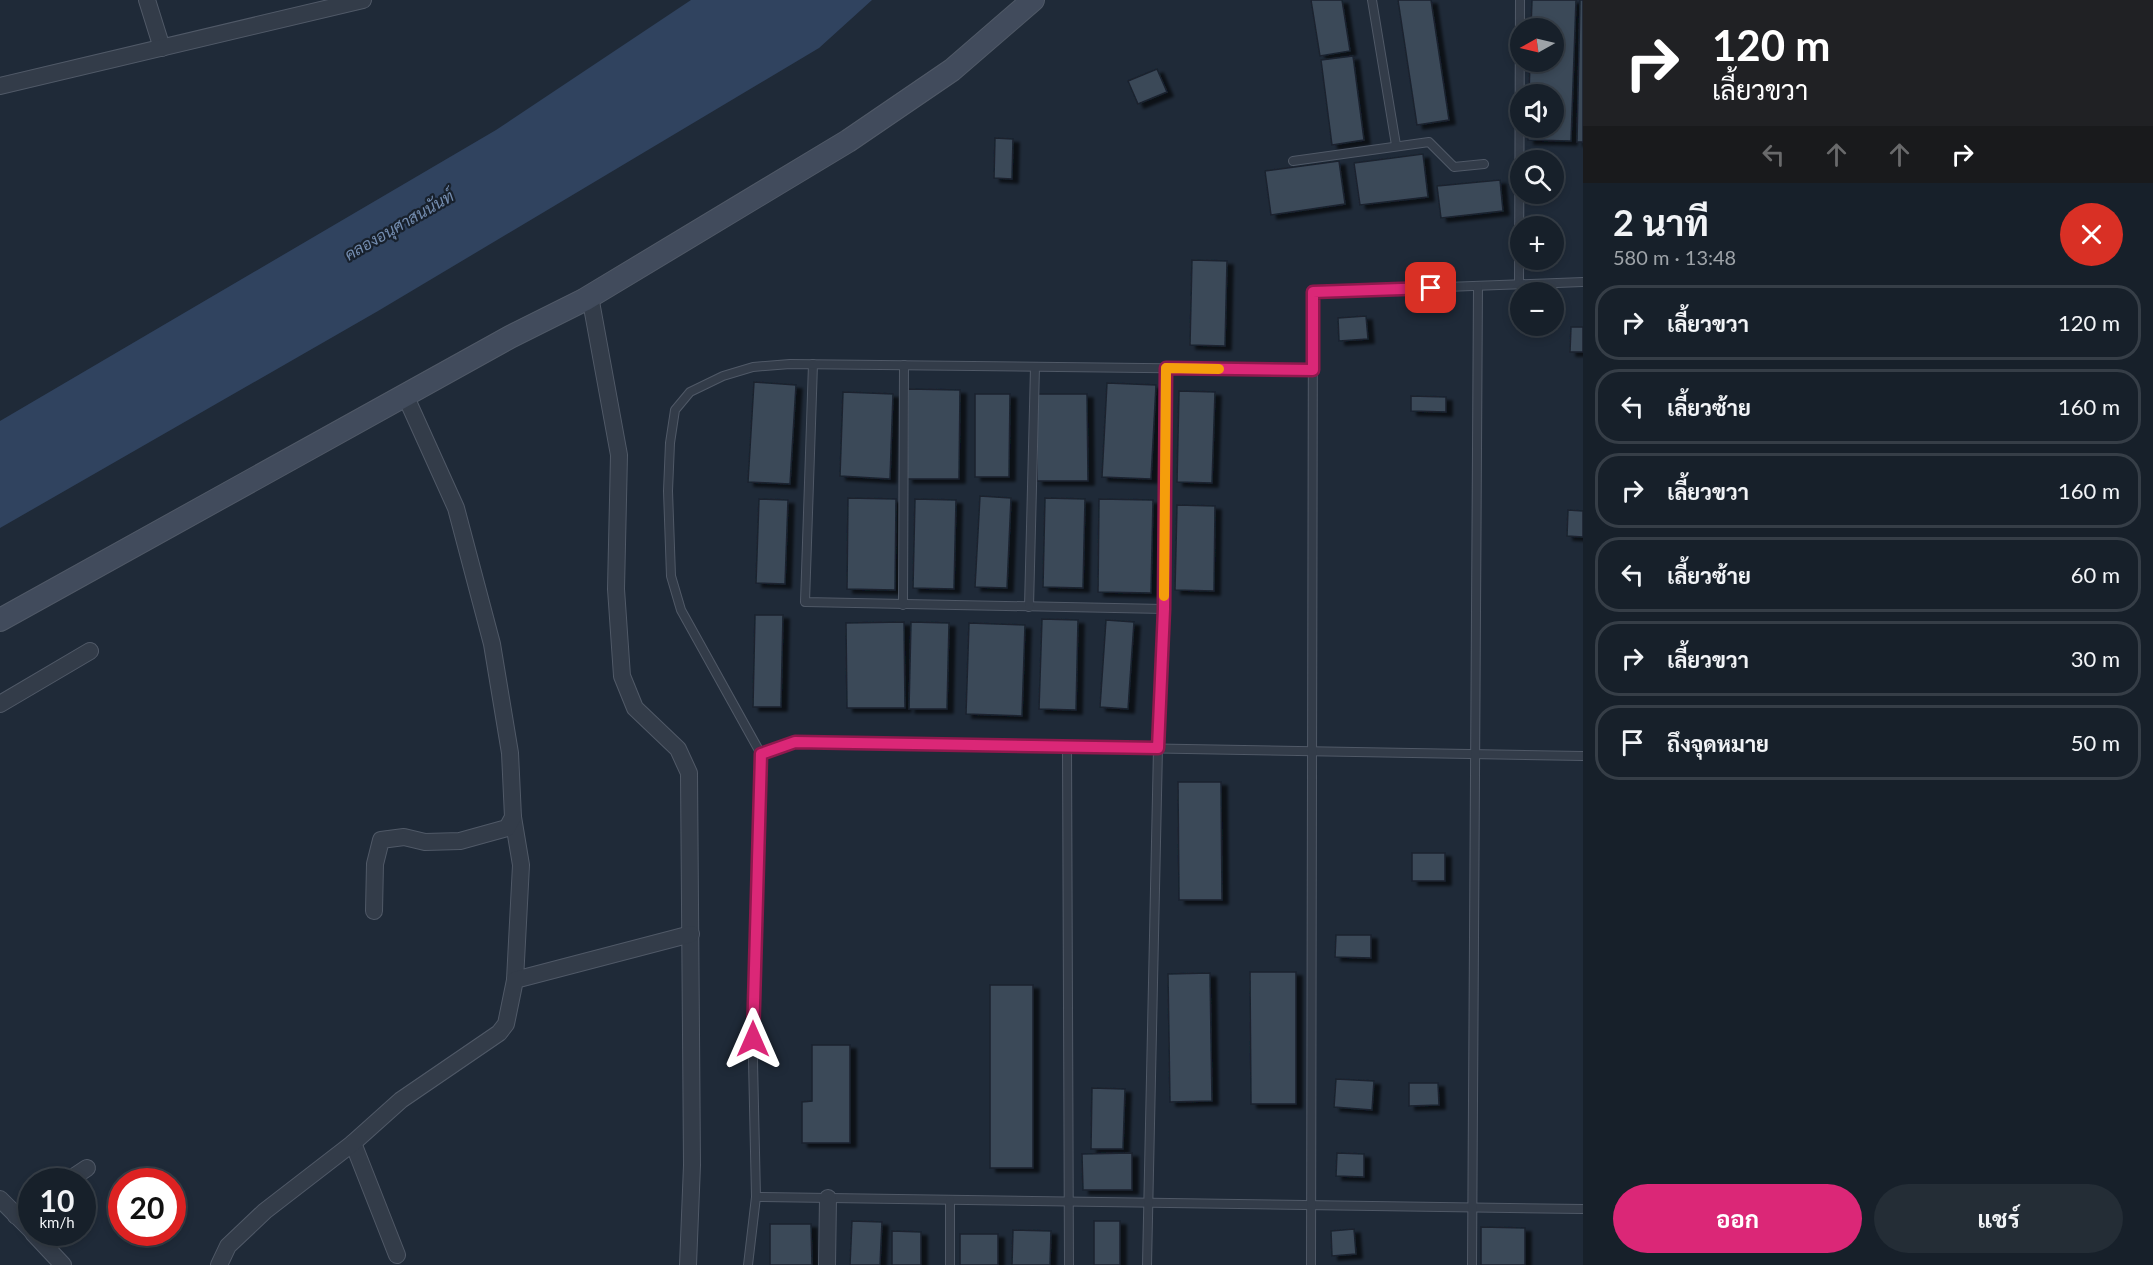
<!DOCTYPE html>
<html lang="th">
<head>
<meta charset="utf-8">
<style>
  body { margin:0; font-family:Lato,Sarabun,sans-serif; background:#242d36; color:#f1f3f6; height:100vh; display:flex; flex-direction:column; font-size:22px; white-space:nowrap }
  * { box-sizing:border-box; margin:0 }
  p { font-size:20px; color:#9ea3a8 }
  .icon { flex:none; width:33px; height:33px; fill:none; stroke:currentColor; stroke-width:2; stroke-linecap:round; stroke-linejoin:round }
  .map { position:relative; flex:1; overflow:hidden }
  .drawer { display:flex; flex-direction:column; background:#17202a; width:570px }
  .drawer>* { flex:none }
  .banner { background:#202124; color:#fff; overflow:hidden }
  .needle { width:39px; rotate:262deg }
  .controls { position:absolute; left:1510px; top:18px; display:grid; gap:12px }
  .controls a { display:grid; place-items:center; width:54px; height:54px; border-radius:50%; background:#17202a; box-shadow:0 3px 9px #0003,0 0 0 2px #363e47; font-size:30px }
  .speed { position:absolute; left:18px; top:1168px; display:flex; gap:12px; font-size:30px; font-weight:700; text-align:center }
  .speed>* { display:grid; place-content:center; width:78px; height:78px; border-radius:50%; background:#17202a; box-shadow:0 3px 9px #0003,0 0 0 2px #363e47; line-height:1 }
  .speed small { font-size:15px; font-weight:400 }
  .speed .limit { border:9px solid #d22; background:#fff; color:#111 }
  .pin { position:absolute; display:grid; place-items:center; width:51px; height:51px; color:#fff; margin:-26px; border-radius:12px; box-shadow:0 3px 9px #0006 }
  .me { position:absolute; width:66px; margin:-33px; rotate:0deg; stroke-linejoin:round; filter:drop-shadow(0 0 4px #0008) }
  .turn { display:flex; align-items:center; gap:21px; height:126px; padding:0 30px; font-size:27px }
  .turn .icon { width:78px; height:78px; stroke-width:2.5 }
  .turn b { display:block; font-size:42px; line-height:51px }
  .lanes { display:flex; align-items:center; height:57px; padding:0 30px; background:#0003; justify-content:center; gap:30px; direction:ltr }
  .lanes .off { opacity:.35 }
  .round { display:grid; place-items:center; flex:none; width:63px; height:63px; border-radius:32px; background:#242d36 }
  .head { display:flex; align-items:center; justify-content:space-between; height:102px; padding:0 30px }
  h1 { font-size:36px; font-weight:700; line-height:45px }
  .primary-button { display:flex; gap:12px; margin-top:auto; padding:12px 30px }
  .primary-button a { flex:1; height:69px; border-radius:36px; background:#db2777; color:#fff; font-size:24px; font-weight:700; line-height:69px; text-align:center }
  .primary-button a+a { background:#242d36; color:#f1f3f6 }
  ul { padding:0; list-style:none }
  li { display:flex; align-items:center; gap:18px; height:75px; margin:0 12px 9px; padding:0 18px; border:3px solid #363e47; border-radius:24px }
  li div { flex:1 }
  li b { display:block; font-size:22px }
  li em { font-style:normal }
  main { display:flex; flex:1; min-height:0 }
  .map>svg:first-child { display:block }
  .water { fill:#30435f }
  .building { fill:#3b4859; stroke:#1a232f; stroke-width:1.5; filter:url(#shadow) }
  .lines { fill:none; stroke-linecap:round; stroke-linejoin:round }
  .lane-casing { stroke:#505967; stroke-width:10 }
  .street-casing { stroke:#505967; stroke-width:18 }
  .secondary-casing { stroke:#505967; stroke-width:24 }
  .lane { stroke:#333c49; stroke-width:8 }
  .street { stroke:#333c49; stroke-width:16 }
  .secondary { stroke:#414b5c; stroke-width:22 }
  .route-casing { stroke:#8e194d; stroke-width:15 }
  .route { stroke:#db2777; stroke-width:10 }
  .slow { stroke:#f59e0b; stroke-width:10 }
  .labels { text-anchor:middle; stroke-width:4.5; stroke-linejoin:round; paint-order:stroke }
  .water-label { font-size:16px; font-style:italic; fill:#748db0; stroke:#18212d }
</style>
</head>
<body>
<main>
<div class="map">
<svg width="1583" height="1265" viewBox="0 0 1583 1265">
  <defs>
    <filter id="shadow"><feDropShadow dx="6" dy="4" stdDeviation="1.5" flood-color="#0009"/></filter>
  </defs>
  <rect width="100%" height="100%" fill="#1f2a38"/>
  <polygon class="water" points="691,0 872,0 819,48 378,311 0,528 0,421 496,130"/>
  <g class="building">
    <polygon points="1311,0 1342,0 1350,51 1320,56"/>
    <polygon points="1398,0 1431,0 1449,120 1417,125"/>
    <polygon points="1532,0 1576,0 1571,141 1528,140 1528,128 1554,128 1554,94 1529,94 1530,62 1554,62 1554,28 1531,28"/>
    <polygon points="1580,0 1583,0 1583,142 1577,142"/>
    <polygon points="1353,56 1364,140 1332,145 1321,60"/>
    <polygon points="1157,69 1167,92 1138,104 1128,81"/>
    <polygon points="995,138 1013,139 1012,179 994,178"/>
    <polygon points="1423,154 1428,197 1360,205 1354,163"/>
    <polygon points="1339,161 1345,204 1271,215 1265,171"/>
    <polygon points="1500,180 1503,211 1441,218 1437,186"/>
    <polygon points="1192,260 1227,261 1225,346 1190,345"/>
    <polygon points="1366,316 1368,339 1339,341 1338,318"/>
    <polygon points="1571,327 1583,327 1583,352 1570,352"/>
    <polygon points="754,382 796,385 790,484 748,482"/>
    <polygon points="1107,383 1156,385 1151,479 1102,477"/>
    <polygon points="908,389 960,390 959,479 907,479"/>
    <polygon points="1179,391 1215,392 1212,483 1177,482"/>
    <polygon points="843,392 893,394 890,479 840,476"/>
    <polygon points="975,394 1010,394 1009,477 975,477"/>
    <polygon points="1037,394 1087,394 1088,481 1037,481"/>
    <polygon points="1411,396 1446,397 1446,412 1411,411"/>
    <polygon points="980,496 1011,498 1007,588 975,587"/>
    <polygon points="848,498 896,499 895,590 847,589"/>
    <polygon points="1045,498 1085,499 1083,588 1043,587"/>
    <polygon points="759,499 788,500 785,584 756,583"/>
    <polygon points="915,499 956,500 954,589 913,588"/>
    <polygon points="1099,499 1153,500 1151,593 1098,592"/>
    <polygon points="1177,505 1215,506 1214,591 1175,590"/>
    <polygon points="1568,510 1583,511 1583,537 1567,536"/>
    <polygon points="755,615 783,615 781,707 753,707"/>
    <polygon points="1042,619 1078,620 1076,710 1039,709"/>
    <polygon points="1106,620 1134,622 1128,709 1100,707"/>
    <polygon points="904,622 905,708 847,708 846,623"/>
    <polygon points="911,622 949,623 947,709 909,709"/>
    <polygon points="969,623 1025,625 1022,716 966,714"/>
    <polygon points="1178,782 1221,782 1222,900 1179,900"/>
    <rect x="1412" y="853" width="33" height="28"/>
    <polygon points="1336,935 1371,935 1371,958 1335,957"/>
    <polygon points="1250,972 1296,972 1296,1104 1251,1104"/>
    <polygon points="1210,973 1212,1101 1170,1102 1168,974"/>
    <rect x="990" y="985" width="43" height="183"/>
    <polygon points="812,1045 850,1045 850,1143 802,1143 802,1102 812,1101"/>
    <polygon points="1336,1079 1374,1081 1372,1110 1334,1107"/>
    <polygon points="1409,1083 1438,1083 1439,1105 1409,1106"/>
    <polygon points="1092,1088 1125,1089 1123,1149 1091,1149"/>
    <polygon points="1132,1153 1132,1190 1083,1190 1082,1154"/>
    <polygon points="1337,1153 1364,1154 1364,1177 1336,1176"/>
    <polygon points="852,1221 882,1222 880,1265 850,1265"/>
    <rect x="1094" y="1221" width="26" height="44"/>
    <polygon points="770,1224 811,1224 812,1265 770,1265"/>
    <polygon points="1481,1227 1525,1228 1525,1265 1481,1265"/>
    <polygon points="1354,1229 1356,1254 1332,1256 1331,1231"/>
    <polygon points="1013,1230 1051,1231 1050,1265 1012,1265"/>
    <polygon points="892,1231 921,1232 921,1265 892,1265"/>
    <rect x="960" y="1234" width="38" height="31"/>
  </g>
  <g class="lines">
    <defs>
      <g id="lane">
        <polyline points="1372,0 1396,145"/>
        <polyline points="1293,161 1429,142 1454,167 1484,164"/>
        <polyline points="1519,284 1520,0"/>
        <polyline points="813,364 805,602 1164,609"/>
        <polyline points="903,605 904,365"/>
        <polyline points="1029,607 1035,367"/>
        <polyline points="1067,747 1069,1265"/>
        <polyline points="761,754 795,742 1583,756"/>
        <polyline points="756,1197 1583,1209"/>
        <polyline points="748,1265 756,1197 752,1016 761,754 681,610 671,576 668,491 670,443 675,410 690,392 723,376 753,367 790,364 1313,370"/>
        <polyline points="950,1265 950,1200"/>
        <polyline points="1147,1265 1158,748 1164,609 1166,368"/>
        <polyline points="1311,1265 1313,292 1583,282"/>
        <polyline points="1472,1265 1478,286"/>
      </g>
      <g id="street">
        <polyline points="147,0 162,48"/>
        <polyline points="0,86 363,0"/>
        <polyline points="590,296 619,455 616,589 622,676 635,708 678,749 689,773 692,1165 688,1265"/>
        <polyline points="0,704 90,651"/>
        <polyline points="513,817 521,865 515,980"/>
        <polyline points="374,911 375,864 381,840 404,837 425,842 460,841 507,828 513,817 510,753 492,644 456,508 405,395"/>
        <polyline points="353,1143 397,1255"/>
        <polyline points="66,1182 87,1168"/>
        <polyline points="0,1199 32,1231"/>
        <polyline points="16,1216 32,1205"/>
        <polyline points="33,1233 63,1265"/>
        <polyline points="219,1265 228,1246 265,1211 353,1143 401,1100 499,1033 506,1024 515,980 691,934"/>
        <polyline points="827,1265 828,1198"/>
      </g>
      <polyline id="secondary" points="0,620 510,337 584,300 848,141 952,70 1033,0"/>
    </defs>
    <use href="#lane" class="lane-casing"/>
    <use href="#street" class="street-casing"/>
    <use href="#secondary" class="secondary-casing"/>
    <use href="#lane" class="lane"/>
    <use href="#street" class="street"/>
    <use href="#secondary" class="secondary"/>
  </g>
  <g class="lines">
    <defs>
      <polyline id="route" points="753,1039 761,754 795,742 1158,748 1164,609 1166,368 1313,370 1313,292 1431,288"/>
    </defs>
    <use href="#route" class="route-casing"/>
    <use href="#route" class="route"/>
    <polyline class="slow" points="1164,596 1166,368 1219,369"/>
  </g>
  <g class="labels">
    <g class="water-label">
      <text transform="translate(399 225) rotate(-30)" y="6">คลองอนุศาสนนันท์</text>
    </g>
  </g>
</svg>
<div class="controls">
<a><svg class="needle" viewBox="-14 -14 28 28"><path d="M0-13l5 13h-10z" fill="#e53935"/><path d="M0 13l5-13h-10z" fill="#9ea3a8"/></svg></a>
<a><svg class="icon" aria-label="sound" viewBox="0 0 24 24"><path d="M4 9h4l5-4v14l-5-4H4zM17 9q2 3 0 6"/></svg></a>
<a><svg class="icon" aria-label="search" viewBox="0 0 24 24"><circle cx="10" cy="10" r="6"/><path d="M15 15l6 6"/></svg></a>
<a>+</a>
<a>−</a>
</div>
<div class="speed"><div>10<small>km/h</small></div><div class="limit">20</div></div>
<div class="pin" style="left:1431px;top:288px;background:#d93025"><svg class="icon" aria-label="arrive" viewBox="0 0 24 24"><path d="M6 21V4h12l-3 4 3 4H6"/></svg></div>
<svg class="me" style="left:753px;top:1039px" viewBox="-20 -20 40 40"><path d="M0-17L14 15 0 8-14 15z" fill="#db2777" stroke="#fff" stroke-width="4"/></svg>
</div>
<section class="drawer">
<div class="banner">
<div class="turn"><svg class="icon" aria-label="right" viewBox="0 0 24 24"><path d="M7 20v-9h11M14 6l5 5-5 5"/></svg><div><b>120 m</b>เลี้ยวขวา</div></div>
<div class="lanes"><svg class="icon off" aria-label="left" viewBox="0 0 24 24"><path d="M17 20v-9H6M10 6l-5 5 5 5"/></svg><svg class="icon off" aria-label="ahead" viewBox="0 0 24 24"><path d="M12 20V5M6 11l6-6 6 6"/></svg><svg class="icon off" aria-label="ahead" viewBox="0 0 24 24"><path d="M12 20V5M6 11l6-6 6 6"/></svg><svg class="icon" aria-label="right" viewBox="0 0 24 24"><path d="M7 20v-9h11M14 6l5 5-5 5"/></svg></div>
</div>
<div class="head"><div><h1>2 นาที</h1><p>580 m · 13:48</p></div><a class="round" style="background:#d93025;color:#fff"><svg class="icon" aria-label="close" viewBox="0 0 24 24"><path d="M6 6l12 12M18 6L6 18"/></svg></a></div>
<ul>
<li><svg class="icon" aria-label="right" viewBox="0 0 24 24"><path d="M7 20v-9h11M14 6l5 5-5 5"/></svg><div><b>เลี้ยวขวา</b></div><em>120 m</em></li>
<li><svg class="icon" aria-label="left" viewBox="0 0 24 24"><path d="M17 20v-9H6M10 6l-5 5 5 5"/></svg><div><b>เลี้ยวซ้าย</b></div><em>160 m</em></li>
<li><svg class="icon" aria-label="right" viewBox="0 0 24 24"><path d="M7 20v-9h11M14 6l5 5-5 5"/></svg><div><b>เลี้ยวขวา</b></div><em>160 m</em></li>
<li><svg class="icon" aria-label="left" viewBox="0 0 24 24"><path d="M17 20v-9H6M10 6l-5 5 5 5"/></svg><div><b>เลี้ยวซ้าย</b></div><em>60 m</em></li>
<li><svg class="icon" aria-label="right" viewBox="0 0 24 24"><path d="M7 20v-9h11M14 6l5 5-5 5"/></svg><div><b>เลี้ยวขวา</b></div><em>30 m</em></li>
<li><svg class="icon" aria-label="arrive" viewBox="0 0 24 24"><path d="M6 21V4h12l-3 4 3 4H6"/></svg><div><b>ถึงจุดหมาย</b></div><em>50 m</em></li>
</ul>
<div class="primary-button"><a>ออก</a><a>แชร์</a></div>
</section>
</main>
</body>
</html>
